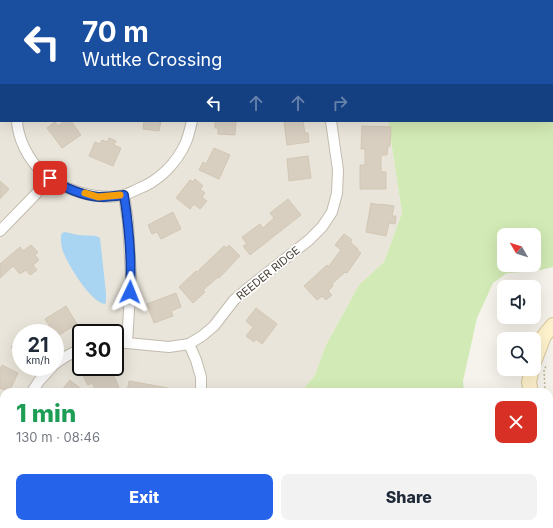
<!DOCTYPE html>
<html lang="en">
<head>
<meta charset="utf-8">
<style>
  body { margin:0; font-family:Inter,sans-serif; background:#f2f2f3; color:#1f2937; height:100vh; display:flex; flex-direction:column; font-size:15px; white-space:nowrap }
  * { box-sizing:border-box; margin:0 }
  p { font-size:13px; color:#747a83 }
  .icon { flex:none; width:22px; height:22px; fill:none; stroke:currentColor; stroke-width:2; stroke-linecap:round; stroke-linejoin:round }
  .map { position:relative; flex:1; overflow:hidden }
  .details { position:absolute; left:0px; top:388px; width:553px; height:140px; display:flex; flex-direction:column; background:#fff; border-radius:12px 12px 0 0; box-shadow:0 4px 16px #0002 }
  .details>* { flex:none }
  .guide { position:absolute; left:0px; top:0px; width:553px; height:122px; box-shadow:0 4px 16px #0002; background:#1a4fa0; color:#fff; overflow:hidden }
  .needle { width:26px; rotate:309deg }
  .tools { position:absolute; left:497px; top:228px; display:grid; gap:8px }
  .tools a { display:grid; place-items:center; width:44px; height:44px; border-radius:8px; background:#fff; box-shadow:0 4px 16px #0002; font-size:20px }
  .speed { position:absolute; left:12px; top:324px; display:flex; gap:8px; font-size:20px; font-weight:700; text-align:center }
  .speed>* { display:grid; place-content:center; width:52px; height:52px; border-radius:50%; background:#fff; box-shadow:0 4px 16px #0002; line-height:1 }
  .speed small { font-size:10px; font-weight:400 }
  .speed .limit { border:2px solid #111; border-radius:6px; background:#fff; color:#111 }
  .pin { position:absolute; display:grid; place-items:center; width:34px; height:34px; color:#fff; margin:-17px; border-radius:8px; box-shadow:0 2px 6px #0006 }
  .me { position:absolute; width:44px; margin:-22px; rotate:2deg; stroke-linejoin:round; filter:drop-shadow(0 0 3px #0008) }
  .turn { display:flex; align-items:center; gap:14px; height:84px; padding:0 16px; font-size:18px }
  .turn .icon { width:52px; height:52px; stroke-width:2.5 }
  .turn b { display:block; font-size:28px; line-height:34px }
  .lanes { display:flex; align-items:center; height:38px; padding:0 16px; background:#0003; justify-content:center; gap:20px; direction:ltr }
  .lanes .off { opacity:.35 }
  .round { display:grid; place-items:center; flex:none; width:42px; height:42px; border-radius:8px; background:#f2f2f3 }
  .head { display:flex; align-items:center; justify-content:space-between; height:68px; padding:0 16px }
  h1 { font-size:24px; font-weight:800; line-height:30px; color:#1e9e55 }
  .button { display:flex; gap:8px; margin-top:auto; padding:8px 16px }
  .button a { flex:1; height:46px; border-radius:8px; background:#2563eb; color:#fff; font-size:16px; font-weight:800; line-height:46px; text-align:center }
  .button a+a { background:#f2f2f3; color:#1f2937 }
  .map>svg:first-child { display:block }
  .residential { fill:#eae5da; fill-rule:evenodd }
  .green { fill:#d2eab5; fill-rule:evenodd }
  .water { fill:#a9d4f2 }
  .building { fill:#d8cfc1; stroke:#d3c7b4 }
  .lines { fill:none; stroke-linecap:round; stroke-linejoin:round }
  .street-casing { stroke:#c2bbae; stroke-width:12 }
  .secondary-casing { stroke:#d6c79b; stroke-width:16 }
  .path { stroke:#c4b79f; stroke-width:1.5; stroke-dasharray:2 2; stroke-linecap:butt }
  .street { stroke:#fff; stroke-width:10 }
  .secondary { stroke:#fff3cd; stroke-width:14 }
  .route-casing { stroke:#184099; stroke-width:10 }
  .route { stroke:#2563eb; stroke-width:7 }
  .slow { stroke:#f59e0b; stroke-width:7 }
  .labels { text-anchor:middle; stroke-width:3.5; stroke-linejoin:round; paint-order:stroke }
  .street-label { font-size:11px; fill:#4b4439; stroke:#fff }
</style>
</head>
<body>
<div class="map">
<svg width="553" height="528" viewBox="0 0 553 528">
  <rect width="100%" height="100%" fill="#f6f3ec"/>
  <path class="residential" d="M0,0H418V1H1V121H388L402,213L384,262L359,285L325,347L315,375L301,392H4V524H217L213,528H0ZM21,333H55V367H21ZM81,333H115V367H81Z"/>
  <g class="green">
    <polygon points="418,0 549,0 551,1 418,1"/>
    <path d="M552,1L553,2V267L536,271L507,273L493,283L477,318L463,381L464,392H301L315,375L325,347L359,285L384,262L402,213L388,121H552ZM504,235H534V265H504Z"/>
    <polygon points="217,524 532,524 536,528 213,528"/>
  </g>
  <path class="water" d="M65,232L78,235L96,236L100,238L106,293V302L105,304C91,303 65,261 62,248C61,243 60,237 62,233Z"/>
  <g class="building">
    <polygon points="64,121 71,121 81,135 62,148 47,128 55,122 58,126"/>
    <polygon points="144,121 161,121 159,131 143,129"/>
    <polygon points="215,121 236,121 235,135 218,134 218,128 215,128"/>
    <polygon points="284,121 303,121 305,133 308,133 309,142 287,145"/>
    <polygon points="362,126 391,127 390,146 388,146 387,155 381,155 381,172 386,172 386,189 360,189 360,165 365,165 365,149 361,149"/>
    <polygon points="109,138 116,141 114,145 121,148 113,166 89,156 95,142 100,144 102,140 107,142"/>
    <polygon points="214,148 230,155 219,179 199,170 203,162 206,164"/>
    <polygon points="308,156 311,178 289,181 287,159"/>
    <polygon points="195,179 203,186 200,189 205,193 202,197 207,201 200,209 194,204 190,209 176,198 190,180 193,182"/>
    <polygon points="0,181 9,189 0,199"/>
    <polygon points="288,199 301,215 250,255 243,246 247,244 242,237 260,224 263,228 274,218 270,213"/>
    <polygon points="371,203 380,205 380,204 394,206 392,216 396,216 395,224 389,223 386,236 366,232"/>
    <polygon points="173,212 181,229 161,239 157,232 152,234 148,225"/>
    <polygon points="344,234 352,240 350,242 358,249 357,250 361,253 347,273 345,272 332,284 333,286 328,291 332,295 326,300 322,296 317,300 304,286 327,265 328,267 341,250 335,245"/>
    <polygon points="31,245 38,252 35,255 39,260 33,265 37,270 30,275 26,270 20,274 13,266 0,278 0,264 20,247 23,251"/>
    <polygon points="229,245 240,256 219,278 218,277 203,290 205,292 193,303 179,287 196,271 197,272 224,246 227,248"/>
    <polygon points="176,293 181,307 171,311 173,316 154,323 147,304"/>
    <polygon points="66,306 77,324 56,337 55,333 54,333 45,319"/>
    <polygon points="256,308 277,324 262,344 256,339 254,342 246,336 253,327 246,321"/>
    <polygon points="21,336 21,356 11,347"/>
    <polygon points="2,365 18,373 9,392 0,388 0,369"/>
    <polygon points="94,368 97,374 110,368 119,387 108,392 97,392 92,383 88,385 82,374"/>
    <polygon points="70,380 81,389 74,392 60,392"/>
    <polygon points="129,381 168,388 167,392 127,392"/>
  </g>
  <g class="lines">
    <defs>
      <g id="street">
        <polyline points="149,0 150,1"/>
        <polyline points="348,1 348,0"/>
        <polyline points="0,35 1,36"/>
        <path d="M17,121C18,139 28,159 42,172C61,190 98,201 124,195C128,194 133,191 138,189C159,181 177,163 186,142C189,135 190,128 192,121"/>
        <polyline points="124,195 128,222 131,277 127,343"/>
        <polyline points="0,231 34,196 50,178"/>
        <polyline points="115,343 127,343 169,347 189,344 202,336 214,326 234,300 247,289 309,240 322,227 332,212 337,193 338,170 331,121"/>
        <polyline points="189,344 196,360 201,377 201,392"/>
        <path d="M55,364C63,357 72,353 81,349"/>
        <polyline points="32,392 39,381 52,367"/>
        <polyline points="0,464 4,458"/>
        <polyline points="0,479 4,482"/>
        <polyline points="65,524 67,528"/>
        <polyline points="93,528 95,524"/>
      </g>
      <g id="secondary">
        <polyline points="534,362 544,336 553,325"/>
        <polyline points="531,392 529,382 532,369"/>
        <polyline points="549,440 553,447"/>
      </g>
    </defs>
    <use href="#street" class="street-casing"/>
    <use href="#secondary" class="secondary-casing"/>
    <g class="path">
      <polyline points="545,392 544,370 546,366"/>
      <polyline points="549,415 553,424"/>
      <polyline points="301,524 307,528"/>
    </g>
    <use href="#street" class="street"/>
    <use href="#secondary" class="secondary"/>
  </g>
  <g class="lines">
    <defs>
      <path id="route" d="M50,178C62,187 84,196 99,197C107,197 116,196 124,195C129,227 132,260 130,292"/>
    </defs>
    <use href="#route" class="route-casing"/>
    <use href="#route" class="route"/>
    <polyline class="slow" points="85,193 98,197 120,195"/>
  </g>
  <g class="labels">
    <g class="street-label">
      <text transform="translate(268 273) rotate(-39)" y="4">REEDER RIDGE</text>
    </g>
  </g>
</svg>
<div class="tools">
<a><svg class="needle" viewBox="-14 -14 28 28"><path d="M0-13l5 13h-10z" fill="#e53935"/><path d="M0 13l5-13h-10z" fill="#747a83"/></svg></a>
<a><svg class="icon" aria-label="sound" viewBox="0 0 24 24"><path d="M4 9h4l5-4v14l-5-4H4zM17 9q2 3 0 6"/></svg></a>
<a><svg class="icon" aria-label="search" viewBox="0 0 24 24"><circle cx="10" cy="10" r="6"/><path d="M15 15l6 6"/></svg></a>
</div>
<div class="speed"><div>21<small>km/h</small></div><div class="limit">30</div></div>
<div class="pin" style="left:50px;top:178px;background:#d93025"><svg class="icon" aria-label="arrive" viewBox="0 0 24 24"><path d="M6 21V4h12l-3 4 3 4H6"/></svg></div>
<svg class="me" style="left:130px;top:292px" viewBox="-20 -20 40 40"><path d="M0-17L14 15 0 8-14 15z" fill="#2563eb" stroke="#fff" stroke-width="4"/></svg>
<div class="guide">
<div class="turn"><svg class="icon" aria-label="left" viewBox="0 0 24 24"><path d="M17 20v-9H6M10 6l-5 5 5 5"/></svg><div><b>70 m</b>Wuttke Crossing</div></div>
<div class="lanes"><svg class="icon" aria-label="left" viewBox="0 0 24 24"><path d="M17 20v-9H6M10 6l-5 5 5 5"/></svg><svg class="icon off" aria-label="ahead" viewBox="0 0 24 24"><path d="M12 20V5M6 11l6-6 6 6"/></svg><svg class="icon off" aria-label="ahead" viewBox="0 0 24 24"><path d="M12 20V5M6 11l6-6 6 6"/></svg><svg class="icon off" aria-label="right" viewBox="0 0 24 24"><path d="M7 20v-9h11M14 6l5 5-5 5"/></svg></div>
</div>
<section class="details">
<div class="head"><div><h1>1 min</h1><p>130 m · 08:46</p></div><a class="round" style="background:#d93025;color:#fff"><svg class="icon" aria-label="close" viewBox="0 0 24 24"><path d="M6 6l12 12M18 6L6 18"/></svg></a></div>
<div class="button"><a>Exit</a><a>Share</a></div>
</section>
</div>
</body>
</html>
